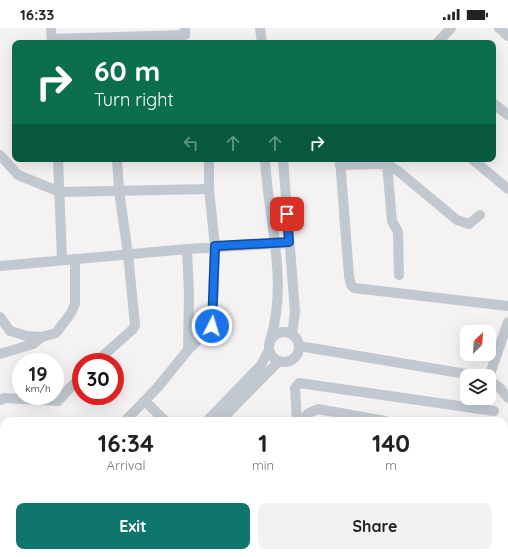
<!DOCTYPE html>
<html lang="en">
<head>
<meta charset="utf-8">
<style>
  body { margin:0; font-family:Quicksand,sans-serif; background:#f2f2f2; color:#222; height:100vh; display:flex; flex-direction:column; font-size:15px; white-space:nowrap }
  * { box-sizing:border-box; margin:0 }
  p { font-size:13px; color:#767676 }
  .icon { flex:none; width:22px; height:22px; fill:none; stroke:currentColor; stroke-width:2; stroke-linecap:round; stroke-linejoin:round }
  .map { position:relative; flex:1; overflow:hidden }
  .side { position:absolute; left:0px; top:389px; width:508px; height:140px; display:flex; flex-direction:column; background:#fff; border-radius:12px 12px 0 0; box-shadow:0 4px 16px #0002 }
  .side>* { flex:none }
  .top-card { position:absolute; left:12px; top:12px; width:484px; height:122px; border-radius:8px; box-shadow:0 4px 16px #0002; background:#0b6e4f; color:#fff; overflow:hidden }
  .needle { width:26px; rotate:25deg }
  .tools { position:absolute; left:460px; top:297px; display:grid; gap:8px }
  .tools a { display:grid; place-items:center; width:36px; height:36px; border-radius:8px; background:#fff; box-shadow:0 4px 16px #0002; font-size:20px }
  .speed { position:absolute; left:12px; top:325px; display:flex; gap:8px; font-size:20px; font-weight:700; text-align:center }
  .speed>* { display:grid; place-content:center; width:52px; height:52px; border-radius:50%; background:#fff; box-shadow:0 4px 16px #0002; line-height:1 }
  .speed small { font-size:10px; font-weight:400 }
  .speed .limit { border:6px solid #d22; background:#fff; color:#111 }
  .pin { position:absolute; display:grid; place-items:center; width:34px; height:34px; color:#fff; margin:-17px; border-radius:8px; box-shadow:0 2px 6px #0006 }
  .me { position:absolute; width:44px; margin:-22px; rotate:5deg; stroke-linejoin:round; filter:drop-shadow(0 0 3px #0008) }
  .turn { display:flex; align-items:center; gap:14px; height:84px; padding:0 16px; font-size:18px }
  .turn .icon { width:52px; height:52px; stroke-width:2.5 }
  .turn b { display:block; font-size:28px; line-height:34px }
  .lanes { display:flex; align-items:center; height:38px; padding:0 16px; background:#0003; justify-content:center; gap:20px; direction:ltr }
  .lanes .off { opacity:.35 }
  .eta { display:flex; justify-content:space-evenly; align-items:center; height:68px; text-align:center }
  .eta b { font-size:24px; font-weight:800; line-height:28px }
  .cta { display:flex; gap:8px; margin-top:auto; padding:8px 16px }
  .cta a { flex:1; height:46px; border-radius:8px; background:#0f766e; color:#fff; font-size:16px; font-weight:800; line-height:46px; text-align:center }
  .cta a+a { background:#f2f2f2; color:#222 }
  .status { display:flex; justify-content:space-between; align-items:center; height:28px; padding:0 20px; background:#fff; direction:ltr }
  .status svg { height:11px; fill:currentColor }
  .map>svg:first-child { display:block }
  .lines { fill:none; stroke-linecap:round; stroke-linejoin:round }
  .minor { stroke:#c1c8cf; stroke-width:10 }
  .route-casing { stroke:#114b97; stroke-width:10 }
  .route { stroke:#1a73e8; stroke-width:7 }
</style>
</head>
<body>
<div class="status"><b>16:33</b><svg viewBox="0 0 49 12"><path d="M0 12V9h3v3zM5 12V6h3v6zM10 12V3h3v9zM15 12V0h3v12zM26 1h20v11H26zM47 4h2v5h-2z"/></svg></div>
<div class="map">
<svg width="508" height="529" viewBox="0 0 508 529">
  <rect width="100%" height="100%" fill="#f4f2f2"/>
  <g class="lines">
    <g class="minor">
      <polyline points="51,0 52,15"/>
      <polyline points="260,0 262,15"/>
      <polyline points="499,0 508,8"/>
      <polyline points="52,11 185,7 185,0"/>
      <polyline points="437,15 451,0"/>
      <polyline points="493,75 508,87"/>
      <polyline points="0,127 18,147 60,164 209,161"/>
      <polyline points="58,131 62,231"/>
      <path d="M265,131C268,192 289,253 270,313"/>
      <polyline points="283,131 295,284 292,306"/>
      <polyline points="340,131 349,248 351,257 354,260 508,278"/>
      <polyline points="472,131 508,161"/>
      <polyline points="387,136 392,193 398,204 399,247"/>
      <polyline points="340,137 387,136 398,143 457,192 469,196 480,187"/>
      <polyline points="187,221 189,266 188,322"/>
      <polyline points="0,238 187,221 289,215"/>
      <polyline points="0,289 10,303 27,308 42,309 56,305 71,285 75,276 75,231"/>
      <circle cx="284" cy="319" r="15"/>
      <polyline points="299,318 478,348"/>
      <polyline points="0,326 33,316 42,309"/>
      <polyline points="96,334 133,301 135,297 128,226 119,163 117,131"/>
      <polyline points="489,349 508,294"/>
      <polyline points="489,352 500,360 508,370"/>
      <polyline points="0,372 5,370 58,373 81,348"/>
      <polyline points="145,373 165,393"/>
      <polyline points="125,393 157,360 188,322 212,298 215,218 209,161 209,131"/>
      <polyline points="207,393 261,337 269,322"/>
      <polyline points="220,393 279,333"/>
      <polyline points="297,393 295,360 299,355 494,383"/>
      <polyline points="301,393 309,385 318,381 385,393"/>
      <polyline points="0,424 4,425"/>
      <polyline points="504,455 508,453"/>
      <polyline points="0,485 4,485"/>
      <polyline points="0,501 4,501"/>
      <polyline points="140,525 143,529"/>
      <polyline points="217,525 220,529"/>
      <polyline points="291,525 296,529"/>
      <polyline points="248,529 251,525"/>
      <polyline points="379,529 381,525"/>
      <polyline points="455,529 462,525"/>
      <polyline points="493,529 494,525"/>
    </g>
  </g>
  <g class="lines">
    <defs>
      <polyline id="route" points="212,298 215,218 289,214 287,186"/>
    </defs>
    <use href="#route" class="route-casing"/>
    <use href="#route" class="route"/>
  </g>
</svg>
<div class="tools">
<a><svg class="needle" viewBox="-14 -14 28 28"><path d="M0-13l5 13h-10z" fill="#e53935"/><path d="M0 13l5-13h-10z" fill="#767676"/></svg></a>
<a><svg class="icon" aria-label="layers" viewBox="0 0 24 24"><path d="M12 4l9 5-9 5-9-5zM3 14l9 5 9-5"/></svg></a>
</div>
<div class="speed"><div>19<small>km/h</small></div><div class="limit">30</div></div>
<div class="pin" style="left:287px;top:186px;background:#d93025"><svg class="icon" aria-label="arrive" viewBox="0 0 24 24"><path d="M6 21V4h12l-3 4 3 4H6"/></svg></div>
<svg class="me" style="left:212px;top:298px" viewBox="-20 -20 40 40"><circle r="17" fill="#1a73e8" stroke="#fff" stroke-width="3"/><path d="M0-11L8 9 0 5-8 9z" fill="#fff"/></svg>
<div class="top-card">
<div class="turn"><svg class="icon" aria-label="right" viewBox="0 0 24 24"><path d="M7 20v-9h11M14 6l5 5-5 5"/></svg><div><b>60 m</b>Turn right</div></div>
<div class="lanes"><svg class="icon off" aria-label="left" viewBox="0 0 24 24"><path d="M17 20v-9H6M10 6l-5 5 5 5"/></svg><svg class="icon off" aria-label="ahead" viewBox="0 0 24 24"><path d="M12 20V5M6 11l6-6 6 6"/></svg><svg class="icon off" aria-label="ahead" viewBox="0 0 24 24"><path d="M12 20V5M6 11l6-6 6 6"/></svg><svg class="icon" aria-label="right" viewBox="0 0 24 24"><path d="M7 20v-9h11M14 6l5 5-5 5"/></svg></div>
</div>
<section class="side">
<div class="eta">
<div><b>16:34</b><p>Arrival</p></div>
<div><b>1</b><p>min</p></div>
<div><b>140</b><p>m</p></div>
</div>
<div class="cta"><a>Exit</a><a>Share</a></div>
</section>
</div>
</body>
</html>
